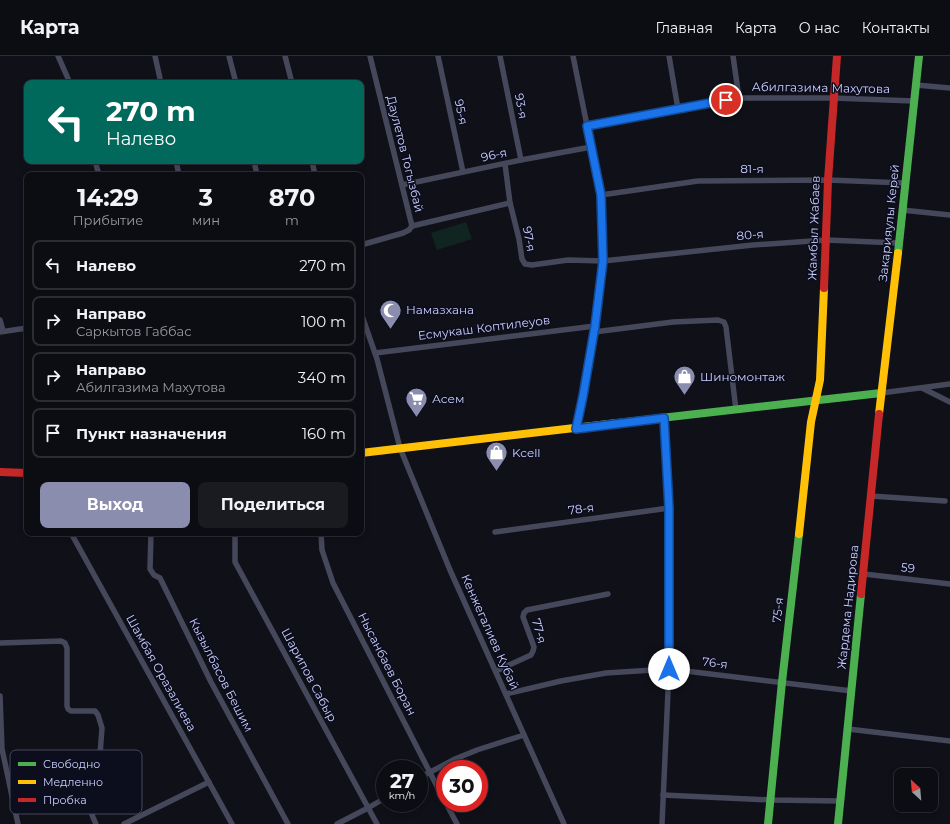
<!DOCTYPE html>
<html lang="ru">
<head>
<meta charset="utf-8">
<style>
  body { margin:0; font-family:Montserrat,sans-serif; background:#1a1a21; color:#f1f3f6; height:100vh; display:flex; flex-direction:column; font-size:15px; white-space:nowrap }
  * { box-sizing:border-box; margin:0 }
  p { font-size:13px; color:#9a9ba0 }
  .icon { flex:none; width:22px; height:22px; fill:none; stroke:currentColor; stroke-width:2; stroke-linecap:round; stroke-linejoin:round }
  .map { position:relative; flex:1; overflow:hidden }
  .drawer { position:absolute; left:24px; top:116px; width:340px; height:364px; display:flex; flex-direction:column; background:#0c0c13; border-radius:8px; box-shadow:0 2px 6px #0003,0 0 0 1px #2c2c33 }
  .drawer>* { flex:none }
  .top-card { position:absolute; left:24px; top:24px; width:340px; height:84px; border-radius:8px; box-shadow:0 2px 6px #0003,0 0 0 1px #2c2c33; background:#00695c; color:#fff; overflow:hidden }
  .needle { width:26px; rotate:334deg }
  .controls { position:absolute; left:894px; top:712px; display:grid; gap:8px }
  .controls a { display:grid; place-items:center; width:44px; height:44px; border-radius:8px; background:#0c0c13; box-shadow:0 2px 6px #0003,0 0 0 1px #2c2c33; font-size:20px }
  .speed { position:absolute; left:376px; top:704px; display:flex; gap:8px; font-size:20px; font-weight:700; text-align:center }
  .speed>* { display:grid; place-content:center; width:52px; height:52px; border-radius:50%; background:#0c0c13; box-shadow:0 2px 6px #0003,0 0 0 1px #2c2c33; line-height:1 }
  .speed small { font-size:10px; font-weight:400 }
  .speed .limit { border:6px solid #d22; background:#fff; color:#111 }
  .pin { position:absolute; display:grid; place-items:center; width:34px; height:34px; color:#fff; margin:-17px; border:2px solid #fff; border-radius:50%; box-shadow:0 1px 4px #0007 }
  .me { position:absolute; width:44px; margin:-22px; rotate:0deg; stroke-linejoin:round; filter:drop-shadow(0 0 3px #0008) }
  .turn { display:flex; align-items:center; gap:14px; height:84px; padding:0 16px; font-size:18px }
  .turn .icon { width:52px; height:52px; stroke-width:2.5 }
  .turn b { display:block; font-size:28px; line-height:34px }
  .eta { display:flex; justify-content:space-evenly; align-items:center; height:68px; text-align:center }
  .eta b { font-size:24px; font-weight:700; line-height:28px }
  .primary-button { display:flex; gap:8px; margin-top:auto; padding:8px 16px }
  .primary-button a { flex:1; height:46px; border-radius:8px; background:#8a8dad; color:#fff; font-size:16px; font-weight:700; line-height:46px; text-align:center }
  .primary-button a+a { background:#1a1a21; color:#f1f3f6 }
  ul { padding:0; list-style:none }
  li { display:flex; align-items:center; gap:12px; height:50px; margin:0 8px 6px; padding:0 8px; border:2px solid #2c2c33; border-radius:8px }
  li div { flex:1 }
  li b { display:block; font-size:15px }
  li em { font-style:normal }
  header { display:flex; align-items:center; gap:24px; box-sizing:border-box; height:56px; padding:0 20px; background:#0c0c13; border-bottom:1px solid #2c2c33 }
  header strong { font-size:19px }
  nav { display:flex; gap:22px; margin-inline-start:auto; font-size:14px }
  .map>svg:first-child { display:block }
  .green { fill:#102420 }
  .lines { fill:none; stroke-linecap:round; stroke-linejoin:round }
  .street { stroke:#45485a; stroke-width:5.5 }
  .fast { stroke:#4caf50; stroke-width:8 }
  .slow { stroke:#ffc107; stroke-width:8 }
  .jam { stroke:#c62828; stroke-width:8 }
  .route-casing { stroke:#114b97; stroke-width:10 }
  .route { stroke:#1a73e8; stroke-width:7 }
  .labels { text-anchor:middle; stroke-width:3; stroke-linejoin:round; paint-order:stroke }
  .street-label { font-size:12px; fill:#cbd0fd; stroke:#0c0d1d }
  .poi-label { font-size:12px; fill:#cbd0fd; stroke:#0c0d1d; text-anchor:start }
  .key { fill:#0c0d1d; stroke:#454860; stroke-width:1 }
  .key-label { font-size:11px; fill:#cbd0fd }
</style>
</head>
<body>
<header>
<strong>Карта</strong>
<nav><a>Главная</a><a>Карта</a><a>О нас</a><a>Контакты</a></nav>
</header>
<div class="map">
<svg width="950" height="768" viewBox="0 0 950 768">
  <rect width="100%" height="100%" fill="#101019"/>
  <polygon class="green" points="466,166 472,183 437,194 431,177"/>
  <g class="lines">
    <g class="street">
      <polyline points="58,0 70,27"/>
      <polyline points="155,0 161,27"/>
      <polyline points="229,0 236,27"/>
      <polyline points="285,0 292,27"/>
      <polyline points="438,0 463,116"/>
      <polyline points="500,0 521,104"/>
      <polyline points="573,0 601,139 603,205 595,270 583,340 576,373"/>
      <polyline points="669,0 678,53"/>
      <polyline points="733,0 739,42"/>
      <polyline points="916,29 950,32"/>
      <polyline points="587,70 702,48 739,42 834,42 914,45"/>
      <polyline points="95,105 99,119"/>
      <polyline points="176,105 179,119"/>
      <polyline points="254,105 257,119"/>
      <polyline points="312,105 315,119"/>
      <polyline points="505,108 510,147 519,183 522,203 525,208 532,209 568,204 603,205 753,189 826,184 899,187"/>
      <polyline points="402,129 521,104 591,91"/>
      <polyline points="601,139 698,125 828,124 905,127"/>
      <polyline points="902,154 950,159"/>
      <polyline points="412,170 510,147"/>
      <polyline points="361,189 403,177 409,174 412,170 370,0"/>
      <polyline points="361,257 377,303 400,392 450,514 564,768"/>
      <polyline points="0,264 3,275"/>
      <polyline points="0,276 27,272"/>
      <polyline points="594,276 673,266 718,264 724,266 726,271 736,354"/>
      <polyline points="375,297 595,270"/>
      <polyline points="922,332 950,346"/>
      <polyline points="881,337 950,328"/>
      <polyline points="871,440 945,445"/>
      <polyline points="495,476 669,452"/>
      <polyline points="71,477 232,768"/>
      <polyline points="151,477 150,513 154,519 160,522 211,626 288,768"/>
      <polyline points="235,477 235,506 377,768"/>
      <polyline points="321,477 322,494 333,527 445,746"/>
      <polyline points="864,518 950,528"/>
      <polyline points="0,587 61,585 65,587 67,592 67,650 68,653 71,655 95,655 98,659 102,672 99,712 99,728 101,742 99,748 94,754 92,759 96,768"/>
      <polyline points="496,615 531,599 533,595 534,591 523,561 524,557 527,554 608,538"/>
      <polyline points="506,638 561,625 606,617 669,613 852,635"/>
      <polyline points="0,640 2,693 18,768"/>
      <polyline points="848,673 950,685"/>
      <polyline points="419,722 455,703 477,694 524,679"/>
      <polyline points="663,739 771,744 840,745"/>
      <polyline points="446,747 457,768"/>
      <polyline points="124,768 209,726"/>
      <polyline points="337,768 368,752 385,742"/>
      <polyline points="662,768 669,613 669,452 664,362"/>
    </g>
    <g class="fast">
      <polyline points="898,197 919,0"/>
      <polyline points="617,367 881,337"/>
      <polyline points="768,768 782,626 799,478"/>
      <polyline points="838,768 861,538"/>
    </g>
    <g class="slow">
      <polyline points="879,358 898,197"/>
      <polyline points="361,397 617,367"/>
      <polyline points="799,478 811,366 820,324 824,232"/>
    </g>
    <g class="jam">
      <polyline points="824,232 828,124 837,0"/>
      <polyline points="0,416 27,417"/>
      <polyline points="861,538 879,358"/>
    </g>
  </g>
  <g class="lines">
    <defs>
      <polyline id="route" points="669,613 669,452 664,362 576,373 583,340 595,270 603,205 601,139 587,70 726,44"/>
    </defs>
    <use href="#route" class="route-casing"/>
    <use href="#route" class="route"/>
  </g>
  <defs>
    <symbol id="mosque-pin" viewBox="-11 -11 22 30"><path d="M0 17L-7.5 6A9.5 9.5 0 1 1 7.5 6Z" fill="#8a8dad" stroke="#0c0d1d"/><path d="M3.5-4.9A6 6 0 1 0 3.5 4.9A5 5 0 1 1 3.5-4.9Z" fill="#fff"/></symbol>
    <symbol id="shop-pin" viewBox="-11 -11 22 30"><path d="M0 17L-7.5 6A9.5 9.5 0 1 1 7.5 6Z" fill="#8a8dad" stroke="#0c0d1d"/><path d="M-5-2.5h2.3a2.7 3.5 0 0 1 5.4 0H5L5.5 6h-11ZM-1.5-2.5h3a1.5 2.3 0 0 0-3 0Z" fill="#fff"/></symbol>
    <symbol id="supermarket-pin" viewBox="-11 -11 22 30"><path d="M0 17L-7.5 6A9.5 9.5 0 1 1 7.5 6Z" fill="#8a8dad" stroke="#0c0d1d"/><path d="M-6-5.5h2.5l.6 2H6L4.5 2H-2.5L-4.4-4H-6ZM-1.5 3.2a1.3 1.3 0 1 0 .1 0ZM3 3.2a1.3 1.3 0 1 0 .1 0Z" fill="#fff"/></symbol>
  </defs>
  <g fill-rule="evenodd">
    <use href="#mosque-pin" x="378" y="242" width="25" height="34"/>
    <use href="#shop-pin" x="672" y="308" width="25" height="34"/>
    <use href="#supermarket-pin" x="404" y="330" width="25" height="34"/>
    <use href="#shop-pin" x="484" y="384" width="25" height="34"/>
  </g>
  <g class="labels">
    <g class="street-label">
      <text transform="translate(821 32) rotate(1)" y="4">Абилгазима Махутова</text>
      <text transform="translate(521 50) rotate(79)" y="4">93-я</text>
      <text transform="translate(461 56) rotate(78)" y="4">95-я</text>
      <text transform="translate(405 98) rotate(76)" y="4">Даулетов Тогызбай</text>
      <text transform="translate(494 99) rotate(-12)" y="4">96-я</text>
      <text x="752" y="117">81-я</text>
      <text transform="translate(889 167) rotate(-84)" y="4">Закарияулы Керей</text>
      <text transform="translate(814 172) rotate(-88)" y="4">Жамбыл Жабаев</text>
      <text transform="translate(750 179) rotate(-5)" y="4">80-я</text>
      <text transform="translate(529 183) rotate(79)" y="4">97-я</text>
      <text transform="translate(484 272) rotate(-7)" y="4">Есмукаш Коптилеуов</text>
      <text transform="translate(581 453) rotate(-8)" y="4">78-я</text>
      <text transform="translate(908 512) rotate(6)" y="4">59</text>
      <text transform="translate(848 551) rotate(-84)" y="4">Жардема Надирова</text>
      <text transform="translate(778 554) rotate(-84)" y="4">75-я</text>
      <text transform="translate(539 575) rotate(74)" y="4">77-я</text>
      <text transform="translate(490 576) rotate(66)" y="4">Кенжегалиев Кубай</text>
      <text transform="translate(715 607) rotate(7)" y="4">76-я</text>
      <text transform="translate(387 608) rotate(63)" y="4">Нысанбаев Боран</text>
      <text transform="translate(161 617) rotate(61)" y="4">Шамбая Оразалиева</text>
      <text transform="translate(221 619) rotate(63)" y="4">Кызылбасов Бешим</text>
      <text transform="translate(309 619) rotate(62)" y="4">Шарипов Сабыр</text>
    </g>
    <g class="poi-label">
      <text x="406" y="258">Намазхана</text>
      <text x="700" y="325">Шиномонтаж</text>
      <text x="432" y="347">Асем</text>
      <text x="512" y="401">Kcell</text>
    </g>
  </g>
  <rect x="10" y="694" width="132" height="64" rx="6" class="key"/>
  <rect x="18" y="706" width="18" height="4" fill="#4caf50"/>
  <rect x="18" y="724" width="18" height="4" fill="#ffc107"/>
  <rect x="18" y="742" width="18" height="4" fill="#c62828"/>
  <g class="key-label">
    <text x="43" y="712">Свободно</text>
    <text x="43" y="730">Медленно</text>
    <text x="43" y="748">Пробка</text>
  </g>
</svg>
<div class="controls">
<a><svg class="needle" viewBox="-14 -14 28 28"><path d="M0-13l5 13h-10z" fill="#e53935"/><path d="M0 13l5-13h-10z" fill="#9a9ba0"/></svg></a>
</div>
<div class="speed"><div>27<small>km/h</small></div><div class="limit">30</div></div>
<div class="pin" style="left:726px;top:44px;background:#d93025"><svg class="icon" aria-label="arrive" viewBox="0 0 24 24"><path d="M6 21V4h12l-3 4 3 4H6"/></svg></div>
<svg class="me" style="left:669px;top:613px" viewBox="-20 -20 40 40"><circle r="19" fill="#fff"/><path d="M0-13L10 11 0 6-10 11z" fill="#1a73e8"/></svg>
<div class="top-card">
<div class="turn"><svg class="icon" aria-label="left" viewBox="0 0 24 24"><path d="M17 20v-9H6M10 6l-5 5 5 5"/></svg><div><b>270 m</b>Налево</div></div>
</div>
<section class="drawer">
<div class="eta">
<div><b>14:29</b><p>Прибытие</p></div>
<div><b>3</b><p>мин</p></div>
<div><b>870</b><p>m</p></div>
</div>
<ul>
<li><svg class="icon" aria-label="left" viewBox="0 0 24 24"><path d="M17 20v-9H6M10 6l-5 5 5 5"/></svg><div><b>Налево</b></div><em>270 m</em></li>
<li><svg class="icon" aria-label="right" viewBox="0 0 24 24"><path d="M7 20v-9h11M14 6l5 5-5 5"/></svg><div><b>Направо</b><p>Саркытов Габбас</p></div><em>100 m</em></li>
<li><svg class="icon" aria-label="right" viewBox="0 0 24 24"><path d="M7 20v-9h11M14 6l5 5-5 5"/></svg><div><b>Направо</b><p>Абилгазима Махутова</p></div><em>340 m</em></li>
<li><svg class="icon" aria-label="arrive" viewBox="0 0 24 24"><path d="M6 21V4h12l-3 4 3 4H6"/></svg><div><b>Пункт назначения</b></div><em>160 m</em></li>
</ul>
<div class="primary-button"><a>Выход</a><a>Поделиться</a></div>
</section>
</div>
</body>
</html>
